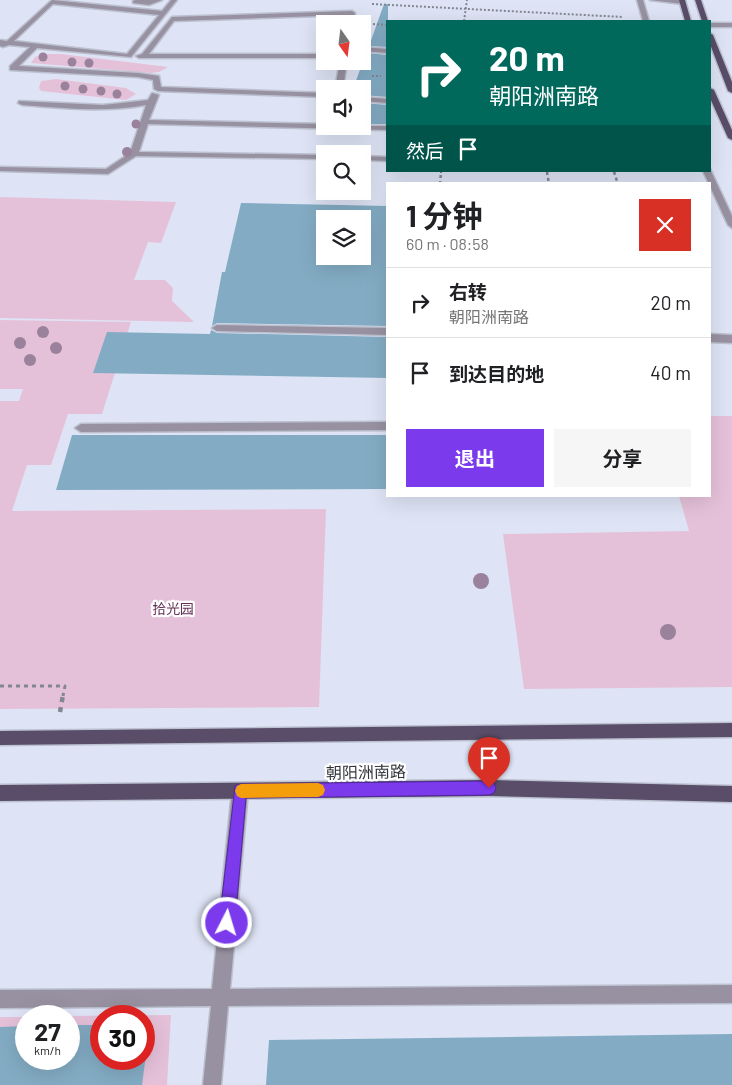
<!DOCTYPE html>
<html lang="zh">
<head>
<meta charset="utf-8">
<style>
  body { margin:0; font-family:Barlow,"Noto Sans SC",sans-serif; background:#f6f6f6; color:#202124; height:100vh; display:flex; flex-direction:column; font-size:19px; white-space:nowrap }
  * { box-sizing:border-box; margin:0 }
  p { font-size:16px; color:#757577 }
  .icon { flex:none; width:28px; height:28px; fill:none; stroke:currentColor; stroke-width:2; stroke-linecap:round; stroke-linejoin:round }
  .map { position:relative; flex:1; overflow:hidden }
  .side { position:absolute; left:386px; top:182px; width:325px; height:315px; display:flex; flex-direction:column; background:#fff; border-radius:0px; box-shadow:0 5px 20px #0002 }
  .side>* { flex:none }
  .banner { position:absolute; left:386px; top:20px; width:325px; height:152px; border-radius:0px; box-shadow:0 5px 20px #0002; background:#00695c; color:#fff; overflow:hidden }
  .needle { width:32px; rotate:166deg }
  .fabs { position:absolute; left:316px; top:15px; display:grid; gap:10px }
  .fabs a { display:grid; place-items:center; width:55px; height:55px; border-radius:0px; background:#fff; box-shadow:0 5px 20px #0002; font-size:25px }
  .speed { position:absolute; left:15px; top:1005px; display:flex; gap:10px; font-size:25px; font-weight:700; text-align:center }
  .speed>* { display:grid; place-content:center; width:65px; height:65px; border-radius:50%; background:#fff; box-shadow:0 5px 20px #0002; line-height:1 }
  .speed small { font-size:12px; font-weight:400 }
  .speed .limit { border:8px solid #d22; background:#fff; color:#111 }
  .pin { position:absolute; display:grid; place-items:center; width:42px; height:42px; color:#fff; margin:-51px -21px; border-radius:50% 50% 50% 0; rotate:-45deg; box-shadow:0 0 5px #0007 }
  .pin .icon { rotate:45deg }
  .me { position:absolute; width:55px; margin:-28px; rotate:5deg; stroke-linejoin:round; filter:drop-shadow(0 0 4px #0008) }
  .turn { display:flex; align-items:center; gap:18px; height:105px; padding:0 20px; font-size:22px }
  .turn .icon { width:65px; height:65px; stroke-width:2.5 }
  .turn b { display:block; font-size:35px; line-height:42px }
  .then { display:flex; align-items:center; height:48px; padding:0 20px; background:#0003; gap:10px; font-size:19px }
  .round { display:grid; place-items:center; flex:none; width:52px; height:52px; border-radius:0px; background:#f6f6f6 }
  .headline { display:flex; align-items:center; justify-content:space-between; height:85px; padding:0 20px }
  h1 { font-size:30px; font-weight:700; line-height:38px }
  .button { display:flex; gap:10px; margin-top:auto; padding:10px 20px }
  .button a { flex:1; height:58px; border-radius:0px; background:#7c3aed; color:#fff; font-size:20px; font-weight:700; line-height:58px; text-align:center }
  .button a+a { background:#f6f6f6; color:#202124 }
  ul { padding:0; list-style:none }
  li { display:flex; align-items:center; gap:15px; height:70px; padding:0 20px; border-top:1px solid #e0e0e0 }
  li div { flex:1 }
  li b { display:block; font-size:19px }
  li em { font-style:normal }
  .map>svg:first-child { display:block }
  .green { fill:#e5c1d9; fill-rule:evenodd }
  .building { fill:#83acc4; fill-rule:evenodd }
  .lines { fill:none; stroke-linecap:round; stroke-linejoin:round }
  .minor-casing { stroke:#bcc1d0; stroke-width:3 }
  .major-casing { stroke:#bcc1d0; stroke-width:3 }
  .path-far3 { stroke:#838792; stroke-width:2; stroke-dasharray:2 2; stroke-linecap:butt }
  .path-far2 { stroke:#838792; stroke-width:2.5; stroke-dasharray:3 3; stroke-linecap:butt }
  .path-far1 { stroke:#838792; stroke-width:3; stroke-dasharray:4 4; stroke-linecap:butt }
  .path { stroke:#838792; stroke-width:4.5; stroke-dasharray:5 5; stroke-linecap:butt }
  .minor { fill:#9891a1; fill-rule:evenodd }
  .major { fill:#594d69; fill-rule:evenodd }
  .tree { fill:#9a829c }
  .route { fill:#7c3aed; stroke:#51269a }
  .slow { fill:#f59e0b }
  .labels { text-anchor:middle; stroke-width:4.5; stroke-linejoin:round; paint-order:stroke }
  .park-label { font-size:14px; fill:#623154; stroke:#fff }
  .near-street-label { font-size:16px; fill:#33353b; stroke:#fff }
</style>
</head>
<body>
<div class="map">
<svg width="732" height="1085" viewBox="0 0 732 1085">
  <rect width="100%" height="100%" fill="#dee4f5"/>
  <g class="green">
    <polygon points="46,54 61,54 168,67 159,72 151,73 31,63 35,57"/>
    <polygon points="56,79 126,88 136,94 126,100 41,91 39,88 41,81"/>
    <polygon points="0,197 176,202 161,243 148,242 134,280 165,280 173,288 172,301 194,322 0,318"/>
    <polygon points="0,320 131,322 102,414 68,414 51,465 27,465 12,511 326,509 319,707 0,709 0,401 19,401 23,389 0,389"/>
    <polygon points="710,416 732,416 732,687 524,689 503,534 689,531 679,496 710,496"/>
    <path d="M171,1015L167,1085H0V1017H26V1059H69V1016H62ZM101,1016H144V1059H101Z"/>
  </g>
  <g class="building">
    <polygon points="384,4 388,4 388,47 369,46"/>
    <polygon points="366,53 388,55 388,97 362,95 362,89 353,89"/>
    <polygon points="362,103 388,105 388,124 362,124"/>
    <path d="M241,203L388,206V326L217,323L212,326L222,272H225ZM325,219H362V256H325Z"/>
    <polygon points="211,330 217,333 388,337 388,378 93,373 107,332 210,334"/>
    <polygon points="72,435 388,435 388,489 56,490"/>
    <polygon points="144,1024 150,1024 142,1085 0,1085 0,1027 26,1026 26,1059 69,1059 69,1025 101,1025 101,1059 144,1059"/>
    <polygon points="732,1034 732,1085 266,1085 269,1040"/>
  </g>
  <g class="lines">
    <defs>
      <g id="minor">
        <path d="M52,0L162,11L171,0H177L131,57L37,48L19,66L138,73L159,76L161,87L325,93V97L158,91L154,89L153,80L138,77L10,70V66L30,47L9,45L3,47L0,46V40L7,41ZM53,4L159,15L127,54L14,41Z"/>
        <polygon points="135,0 162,0 149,5 133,3 133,1"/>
        <polygon points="637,0 643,0 649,21 643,21"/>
        <polygon points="650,0 681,0 685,2 682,4"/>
        <polygon points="352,11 355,13 353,24 347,24 348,15 174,21 149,54 325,54 325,58 139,58 136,56 142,54 172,17"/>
        <rect x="710" y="23" width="22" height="4"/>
        <polygon points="362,47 388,49 388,53 362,51"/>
        <polygon points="340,61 347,61 343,89 335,89"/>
        <path d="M152,93L159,95L149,120L325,124V126H388V130L148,124L139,152L325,155V159L136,156L108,174L0,171V167L106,169L130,153L146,105C105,113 63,108 22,105L18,103L19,101L103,105L148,100Z"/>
        <polygon points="362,97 388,99 388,103 362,101"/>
        <polygon points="362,156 388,157 388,161 362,160"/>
        <polygon points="710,169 732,216 732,228 728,225 703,171 710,171"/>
        <polygon points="217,325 388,328 388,335 217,331 212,328"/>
        <polygon points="710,334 732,335 732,343 710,342"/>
        <polygon points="388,422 388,430 81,432 75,428 81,424"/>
        <polygon points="240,783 245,786 248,791 230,989 732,985 732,1003 228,1006 221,1085 203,1085 211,1006 0,1008 0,990 212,989 232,791 235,786"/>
      </g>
      <g id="major">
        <polygon points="679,0 685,0 691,21 685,21"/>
        <polygon points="695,0 701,0 708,21 702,21"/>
        <polygon points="710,33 713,35 732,82 732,93 728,91 710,44"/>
        <polygon points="710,88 714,90 732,130 732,140 728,138 710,98"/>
        <polygon points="732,723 732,737 0,745 0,731"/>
        <polygon points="489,780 732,786 732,802 489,796 0,801 0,785"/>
      </g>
    </defs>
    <use href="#minor" class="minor-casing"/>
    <use href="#major" class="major-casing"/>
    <g class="path-far3">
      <polyline points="372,4 623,17"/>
      <polyline points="464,21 467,0"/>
      <polyline points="373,24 388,25"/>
      <polyline points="372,76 381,76"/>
      <polyline points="547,171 547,173"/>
      <polyline points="614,171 615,173"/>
      <polyline points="441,173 441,171"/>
    </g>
    <g class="path-far2">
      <polyline points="547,172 549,184"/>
      <polyline points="614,172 618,184"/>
      <polyline points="440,184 441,172"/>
    </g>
    <polyline class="path-far1" points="0,686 65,686 63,696"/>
    <polyline class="path" points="60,712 63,695"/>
    <use href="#minor" class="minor"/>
    <use href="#major" class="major"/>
  </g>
  <g class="tree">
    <circle cx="43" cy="57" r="4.5"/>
    <circle cx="72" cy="62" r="4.5"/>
    <circle cx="89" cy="63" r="4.5"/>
    <circle cx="65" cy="86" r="4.5"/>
    <circle cx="83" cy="89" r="4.5"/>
    <circle cx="101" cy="91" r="4.5"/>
    <circle cx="117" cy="94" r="4.5"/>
    <circle cx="136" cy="124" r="4.5"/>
    <circle cx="127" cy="152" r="5"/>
    <circle cx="43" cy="332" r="6"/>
    <circle cx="20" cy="343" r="6"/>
    <circle cx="56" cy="348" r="6"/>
    <circle cx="30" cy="360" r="6"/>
    <circle cx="481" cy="581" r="8"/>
    <circle cx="668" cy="632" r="8"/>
  </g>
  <polygon class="route" points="489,781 494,783 496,788 494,793 489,795 246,798 235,923 233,928 227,930 222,928 219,923 235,786 240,784"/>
  <polygon class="slow" points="318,783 323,785 325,790 323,795 318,797 241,798 237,796 235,791 237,786 241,784"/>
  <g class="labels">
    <g class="park-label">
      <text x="173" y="614">拾光园</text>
    </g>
    <g class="near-street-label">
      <text transform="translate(366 772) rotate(-1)" y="6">朝阳洲南路</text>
    </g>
  </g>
</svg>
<div class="fabs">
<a><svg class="needle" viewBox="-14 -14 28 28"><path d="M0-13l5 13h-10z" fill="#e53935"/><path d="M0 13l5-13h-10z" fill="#757577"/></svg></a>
<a><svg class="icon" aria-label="sound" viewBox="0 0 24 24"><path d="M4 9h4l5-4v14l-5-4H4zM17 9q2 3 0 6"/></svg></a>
<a><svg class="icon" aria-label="search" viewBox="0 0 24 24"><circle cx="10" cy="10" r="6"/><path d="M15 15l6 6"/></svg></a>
<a><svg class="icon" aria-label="layers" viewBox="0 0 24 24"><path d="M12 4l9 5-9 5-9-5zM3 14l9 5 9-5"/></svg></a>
</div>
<div class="speed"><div>27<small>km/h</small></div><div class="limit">30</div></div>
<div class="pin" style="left:489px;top:788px;background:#d93025"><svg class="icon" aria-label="arrive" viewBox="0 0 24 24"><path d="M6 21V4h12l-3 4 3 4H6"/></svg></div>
<svg class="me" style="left:227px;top:923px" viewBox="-20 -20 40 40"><circle r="17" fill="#7c3aed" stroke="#fff" stroke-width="3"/><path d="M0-11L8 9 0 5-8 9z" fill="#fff"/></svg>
<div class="banner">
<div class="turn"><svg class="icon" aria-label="right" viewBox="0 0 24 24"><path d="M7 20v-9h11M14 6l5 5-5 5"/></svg><div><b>20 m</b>朝阳洲南路</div></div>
<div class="then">然后<svg class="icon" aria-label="arrive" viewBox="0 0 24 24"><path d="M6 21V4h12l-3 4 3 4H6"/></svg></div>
</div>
<section class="side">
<div class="headline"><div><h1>1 分钟</h1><p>60 m · 08:58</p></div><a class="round" style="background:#d93025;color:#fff"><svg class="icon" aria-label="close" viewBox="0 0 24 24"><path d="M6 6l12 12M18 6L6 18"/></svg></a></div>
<ul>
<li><svg class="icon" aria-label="right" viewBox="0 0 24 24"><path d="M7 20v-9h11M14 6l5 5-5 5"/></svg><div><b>右转</b><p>朝阳洲南路</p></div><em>20 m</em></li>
<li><svg class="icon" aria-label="arrive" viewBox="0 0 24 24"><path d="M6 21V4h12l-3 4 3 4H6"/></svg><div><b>到达目的地</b></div><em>40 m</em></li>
</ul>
<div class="button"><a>退出</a><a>分享</a></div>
</section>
</div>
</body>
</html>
